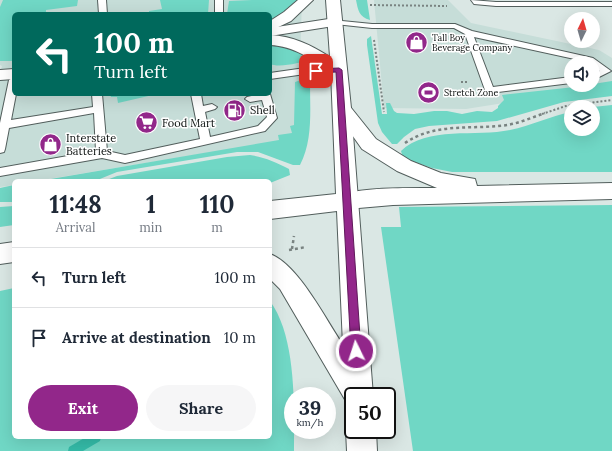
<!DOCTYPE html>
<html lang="en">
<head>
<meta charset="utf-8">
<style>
  body { margin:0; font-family:Lora,serif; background:#f6f6f7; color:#1f2937; height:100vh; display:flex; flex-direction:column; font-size:15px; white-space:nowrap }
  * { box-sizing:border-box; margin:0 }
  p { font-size:13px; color:#747a83 }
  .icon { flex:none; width:22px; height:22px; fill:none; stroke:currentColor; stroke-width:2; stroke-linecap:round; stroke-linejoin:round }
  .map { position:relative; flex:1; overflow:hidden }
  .details { position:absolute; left:12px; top:179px; width:260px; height:260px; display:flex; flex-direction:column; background:#fff; border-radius:6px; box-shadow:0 4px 16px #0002 }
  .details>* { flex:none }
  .banner { position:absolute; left:12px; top:12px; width:260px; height:84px; border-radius:6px; box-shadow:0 4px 16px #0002; background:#00695c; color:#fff; overflow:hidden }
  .needle { width:26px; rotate:5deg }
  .controls { position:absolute; left:564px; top:12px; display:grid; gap:8px }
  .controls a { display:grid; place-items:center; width:36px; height:36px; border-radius:50%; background:#fff; box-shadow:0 4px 16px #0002; font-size:20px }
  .speed { position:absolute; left:284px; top:387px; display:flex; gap:8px; font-size:20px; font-weight:700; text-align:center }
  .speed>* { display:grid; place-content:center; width:52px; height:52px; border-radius:50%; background:#fff; box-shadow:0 4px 16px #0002; line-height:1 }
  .speed small { font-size:10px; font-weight:400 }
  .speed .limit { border:2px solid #111; border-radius:6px; background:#fff; color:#111 }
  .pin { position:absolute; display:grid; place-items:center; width:34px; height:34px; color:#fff; margin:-17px; border-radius:8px; box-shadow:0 2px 6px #0006 }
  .me { position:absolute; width:44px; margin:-22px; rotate:356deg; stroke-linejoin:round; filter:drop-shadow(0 0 3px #0008) }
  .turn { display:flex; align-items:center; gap:14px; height:84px; padding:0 16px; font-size:18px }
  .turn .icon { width:52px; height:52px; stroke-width:2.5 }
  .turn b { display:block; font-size:28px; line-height:34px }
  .eta { display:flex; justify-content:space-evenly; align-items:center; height:68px; text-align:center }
  .eta b { font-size:24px; font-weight:700; line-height:28px }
  .button { display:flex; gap:8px; margin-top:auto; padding:8px 16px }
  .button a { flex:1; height:46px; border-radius:24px; background:#92278a; color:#fff; font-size:16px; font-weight:700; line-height:46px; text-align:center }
  .button a+a { background:#f6f6f7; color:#1f2937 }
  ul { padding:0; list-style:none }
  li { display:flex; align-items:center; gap:12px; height:60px; padding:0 16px; border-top:1px solid #e0e1e3 }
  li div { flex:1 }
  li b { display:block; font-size:15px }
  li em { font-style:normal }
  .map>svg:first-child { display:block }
  .built { fill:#c6ddd8; fill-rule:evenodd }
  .green { fill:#70d7c5 }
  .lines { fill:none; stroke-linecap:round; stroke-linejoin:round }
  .stream { fill:#34bba8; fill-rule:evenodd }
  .service-casing { stroke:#525e5c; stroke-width:2 }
  .minor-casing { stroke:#525e5c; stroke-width:2 }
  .secondary-casing { stroke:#525e5c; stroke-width:2 }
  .motorway-casing { stroke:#525e5c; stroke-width:2 }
  .path-far1 { stroke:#798381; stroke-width:2; stroke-dasharray:2 2; stroke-linecap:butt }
  .path { stroke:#798381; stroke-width:2.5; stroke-dasharray:3 3; stroke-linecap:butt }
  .service { fill:#fff; fill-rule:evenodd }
  .minor { fill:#fff; fill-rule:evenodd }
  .secondary { fill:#fff; fill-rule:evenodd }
  .motorway { fill:#fff; fill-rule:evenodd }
  .route { fill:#92278a; stroke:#5f195a }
  .labels { text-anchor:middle; stroke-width:3; stroke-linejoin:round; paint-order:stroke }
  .far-poi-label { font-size:9px; fill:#0b100f; stroke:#fff; text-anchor:start }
  .poi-label { font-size:11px; fill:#0b100f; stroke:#fff; text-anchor:start }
</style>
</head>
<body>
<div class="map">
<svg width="612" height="451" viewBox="0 0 612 451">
  <rect width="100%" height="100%" fill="#dae7e4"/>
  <g class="built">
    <path d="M0,0H302L299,92L295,134L280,141L36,181H14V185L0,187V73L2,66L0,65ZM14,14H270V94H14Z"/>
    <path d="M374,0H448L471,23L599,50L612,58V86L466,109L384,108ZM571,63H593V85H571Z"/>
  </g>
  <g class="green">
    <polygon points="3,0 78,0 77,6 46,10 46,14 14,14 14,61 0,61 0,7"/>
    <polygon points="160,0 209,0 208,14 149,14 149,11 162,9"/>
    <polygon points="252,0 298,0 270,23 270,14 227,14 229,1"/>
    <path d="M356,0H367L370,20C359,17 358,10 356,0Z"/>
    <polygon points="371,36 382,114 387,114 386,103 390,103 394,111 397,113 414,114 434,111 447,111 462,114 477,111 492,112 498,108 498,106 504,100 502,95 593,85 593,84 612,81 612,96 564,102 497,121 429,126 415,129 404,137 397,144 392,144 382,132 378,123 367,45 367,39"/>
    <path d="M274,44C285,43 302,50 310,59C302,63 279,68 270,64V45Z"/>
    <path d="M304,79L310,82C310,110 313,140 300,165H293L258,152H237L117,172L95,181H39L279,140L278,135L292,133L290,126L294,125L295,82Z"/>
    <polygon points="110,94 157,94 118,103 117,97 111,97"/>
    <path d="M612,105V172H452L432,168L403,158L401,151C426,126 477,137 510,130C531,126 550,116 571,112V129H593V107Z"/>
    <path d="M250,155C264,157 276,162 289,169L290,175L270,183V181H104L117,176L227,157Z"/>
    <polygon points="14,185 14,202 0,202 0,188"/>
    <polygon points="612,205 612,451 413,451 381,227 401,227 399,207"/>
    <polygon points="14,206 14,225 0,227 0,207"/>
    <path d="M14,288V437H270V301C297,338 294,408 294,451H0V291Z"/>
  </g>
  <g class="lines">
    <polygon class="stream" points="86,437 101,437 100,441 83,451 68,451 69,447"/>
    <defs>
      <g id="service">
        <polygon points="98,0 106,0 107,14 99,14"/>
        <rect x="215" y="0" width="8" height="14"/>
        <polygon points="471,0 496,2 612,2 612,6 496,6 474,4"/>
        <polygon points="332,20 372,24 455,24 472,31 593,58 611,71 593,80 593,74 600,71 593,66 593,63 474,37 493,87 571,77 571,83 490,93 485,90 465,34 454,28 372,28 335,24 331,22"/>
        <polygon points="339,67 342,68 343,70 342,72 305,74 270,79 270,73 305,68"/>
        <polygon points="14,77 14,94 16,94 11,120 93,107 92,94 102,94 107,151 125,155 200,139 191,94 201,94 203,106 212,104 217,107 215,109 205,112 210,137 258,126 267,117 262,100 250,102 245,99 247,97 260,94 270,94 277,118 265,131 125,163 102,158 0,176 0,168 96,151 94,113 9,128 5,149 4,152 0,153 0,123 9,80"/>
      </g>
      <g id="minor">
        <polygon points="335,18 340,19 342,22 340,25 270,36 270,28"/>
        <polygon points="14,69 14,79 0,80 0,70"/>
      </g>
      <g id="secondary">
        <polygon points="298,0 313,0 291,21 270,31 270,21 284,12"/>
        <path d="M326,0H340L351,108L373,396H353V408L347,403L280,289L270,279V254C298,264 326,320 343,345L337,211L270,219V201L336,194L331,72C311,59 294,46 270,45V35C293,36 311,45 330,57Z"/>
        <polygon points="14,242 14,262 0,264 0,244"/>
        <polygon points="353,419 353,430 376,430 377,451 347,451 346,430 351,420"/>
      </g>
      <path id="motorway" d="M342,102L348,104L376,139L411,161L441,173L475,179L477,186L612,183V199L393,205L347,209L340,207L336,201L340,195C365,187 409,188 437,188L397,171L362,149L333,108L336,104Z"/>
    </defs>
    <use href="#service" class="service-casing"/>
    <use href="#minor" class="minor-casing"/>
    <use href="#secondary" class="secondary-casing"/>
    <use href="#motorway" class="motorway-casing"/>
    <g class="path-far1">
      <polyline points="370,5 447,6"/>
      <polyline points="374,40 384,112"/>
      <polyline points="461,82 468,82"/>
      <polyline points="542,114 566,106 612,100"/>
    </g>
    <g class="path">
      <path d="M405,143C436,122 472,130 507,125C520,123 533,117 545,113"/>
      <polyline points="292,249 294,236"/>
      <polyline points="289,250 306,247"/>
    </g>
    <use href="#service" class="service"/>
    <use href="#minor" class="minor"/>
    <use href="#secondary" class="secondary"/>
    <use href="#motorway" class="motorway"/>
  </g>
  <polygon class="route" points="339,68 342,70 361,351 360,355 356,356 352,355 351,351 336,72 316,73 313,71 316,69"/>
  <defs>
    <symbol id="shop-disc" viewBox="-11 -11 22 22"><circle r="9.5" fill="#92278a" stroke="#fff"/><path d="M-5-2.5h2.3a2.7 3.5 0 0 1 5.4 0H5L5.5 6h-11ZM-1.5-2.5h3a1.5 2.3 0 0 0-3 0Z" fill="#fff"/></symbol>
    <symbol id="stadium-disc" viewBox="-11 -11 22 22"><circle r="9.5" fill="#92278a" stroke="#fff"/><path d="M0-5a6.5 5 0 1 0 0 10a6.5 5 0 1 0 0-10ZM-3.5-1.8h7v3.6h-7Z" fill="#fff"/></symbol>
    <symbol id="fuel-disc" viewBox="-11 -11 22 22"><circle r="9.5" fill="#92278a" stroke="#fff"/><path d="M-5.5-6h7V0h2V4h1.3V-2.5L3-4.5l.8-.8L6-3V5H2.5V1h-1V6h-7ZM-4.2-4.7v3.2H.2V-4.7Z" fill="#fff"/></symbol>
    <symbol id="supermarket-disc" viewBox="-11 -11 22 22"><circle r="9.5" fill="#92278a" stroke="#fff"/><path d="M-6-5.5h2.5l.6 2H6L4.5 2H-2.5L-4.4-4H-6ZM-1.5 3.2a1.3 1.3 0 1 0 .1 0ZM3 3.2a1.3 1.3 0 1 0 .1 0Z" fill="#fff"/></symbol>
  </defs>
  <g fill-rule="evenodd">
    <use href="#shop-disc" x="404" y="30" width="25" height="25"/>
    <use href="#stadium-disc" x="416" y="80" width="25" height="25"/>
    <use href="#fuel-disc" x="222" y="98" width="25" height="25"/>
    <use href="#supermarket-disc" x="134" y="110" width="25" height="25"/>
    <use href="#shop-disc" x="38" y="132" width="25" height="25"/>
  </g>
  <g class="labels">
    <g class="far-poi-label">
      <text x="432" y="41">Tall Boy<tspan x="432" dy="10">Beverage Company</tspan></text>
      <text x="444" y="96">Stretch Zone</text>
    </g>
    <g class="poi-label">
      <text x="250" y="114">Shell</text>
      <text x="162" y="127">Food Mart</text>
      <text x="66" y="142">Interstate<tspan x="66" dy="13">Batteries</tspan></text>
    </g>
  </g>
</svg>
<div class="controls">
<a><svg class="needle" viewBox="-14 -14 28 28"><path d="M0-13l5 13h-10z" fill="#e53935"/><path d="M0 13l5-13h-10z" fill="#747a83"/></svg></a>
<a><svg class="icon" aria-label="sound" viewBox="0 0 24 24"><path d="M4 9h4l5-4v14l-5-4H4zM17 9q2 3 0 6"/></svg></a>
<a><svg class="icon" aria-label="layers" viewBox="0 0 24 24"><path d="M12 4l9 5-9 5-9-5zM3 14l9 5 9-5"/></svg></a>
</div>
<div class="speed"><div>39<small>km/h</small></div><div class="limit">50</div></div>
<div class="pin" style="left:316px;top:71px;background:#d93025"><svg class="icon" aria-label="arrive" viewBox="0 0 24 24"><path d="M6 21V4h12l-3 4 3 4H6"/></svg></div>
<svg class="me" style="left:356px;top:351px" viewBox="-20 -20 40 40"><circle r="17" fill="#92278a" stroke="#fff" stroke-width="3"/><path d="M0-11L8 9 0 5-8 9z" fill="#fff"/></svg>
<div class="banner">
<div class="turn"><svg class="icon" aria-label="left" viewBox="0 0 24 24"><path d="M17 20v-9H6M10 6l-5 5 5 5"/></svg><div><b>100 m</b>Turn left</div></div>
</div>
<section class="details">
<div class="eta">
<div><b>11:48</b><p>Arrival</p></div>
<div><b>1</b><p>min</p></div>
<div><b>110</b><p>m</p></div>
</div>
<ul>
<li><svg class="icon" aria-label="left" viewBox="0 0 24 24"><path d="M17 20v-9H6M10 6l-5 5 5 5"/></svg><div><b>Turn left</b></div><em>100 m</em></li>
<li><svg class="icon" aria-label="arrive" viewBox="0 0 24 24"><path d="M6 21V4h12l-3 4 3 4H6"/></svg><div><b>Arrive at destination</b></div><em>10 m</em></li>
</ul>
<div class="button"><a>Exit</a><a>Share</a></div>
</section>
</div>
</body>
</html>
